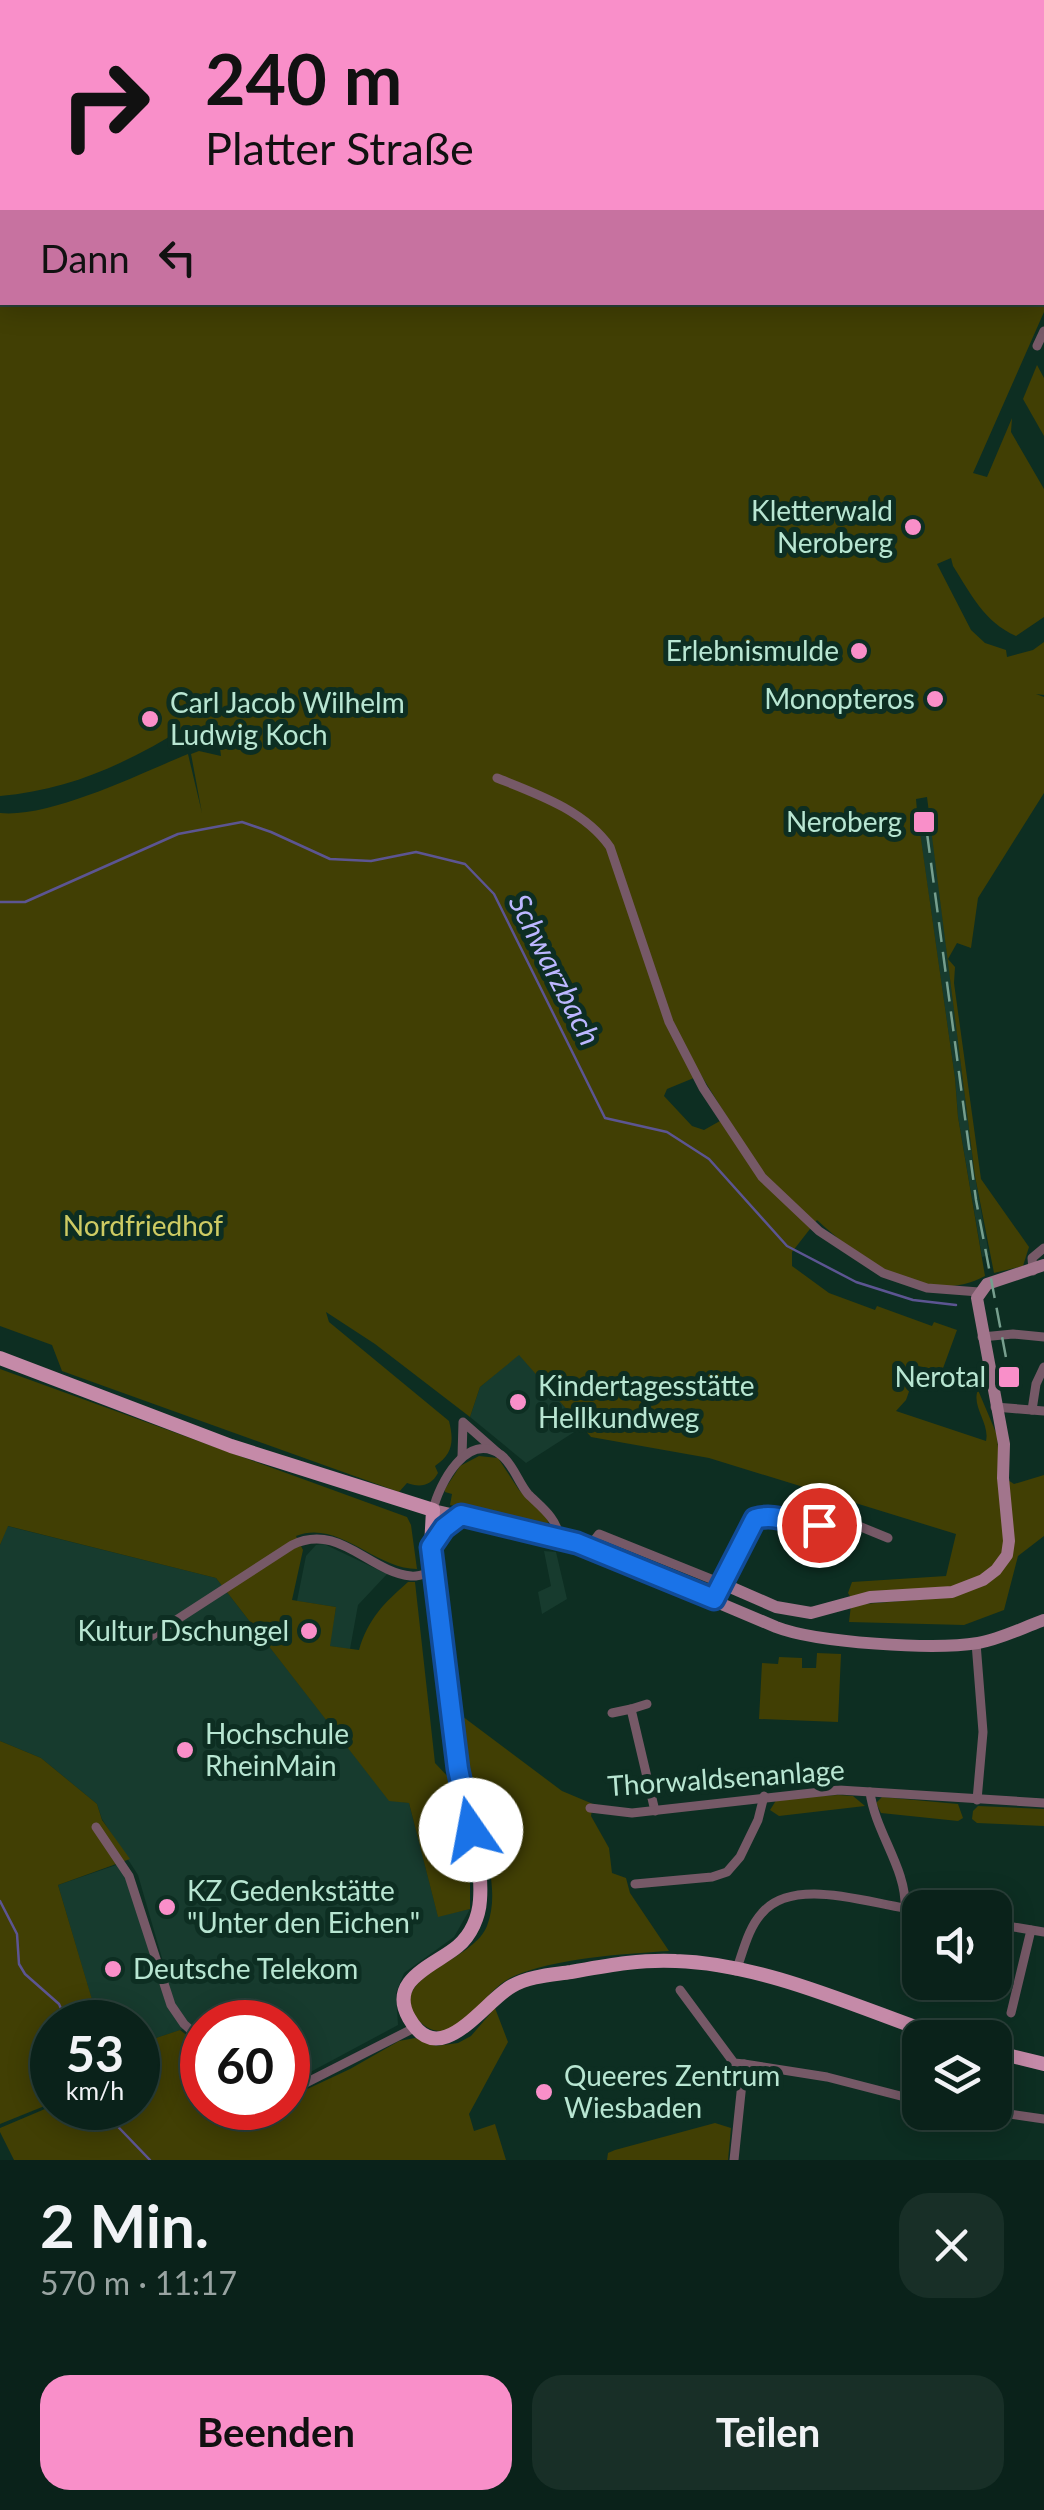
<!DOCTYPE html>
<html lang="de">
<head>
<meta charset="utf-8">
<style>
  body { margin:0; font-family:Lato,sans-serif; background:#182f27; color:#f1f3f6; height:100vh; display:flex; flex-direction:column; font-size:38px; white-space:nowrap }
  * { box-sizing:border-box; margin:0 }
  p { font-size:32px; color:#99a4a2 }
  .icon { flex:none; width:55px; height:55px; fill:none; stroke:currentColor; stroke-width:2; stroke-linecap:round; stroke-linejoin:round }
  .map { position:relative; height:2160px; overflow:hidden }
  .drawer { display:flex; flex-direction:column; background:#0a221a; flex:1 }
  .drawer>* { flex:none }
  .banner { position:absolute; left:0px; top:0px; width:1045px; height:305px; box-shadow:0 5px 25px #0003,0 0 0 2px #2a3f39; background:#f98fc9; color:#111; overflow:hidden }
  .controls { position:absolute; left:902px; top:1890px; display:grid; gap:20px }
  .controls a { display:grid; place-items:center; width:110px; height:110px; border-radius:20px; background:#0a221a; box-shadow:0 5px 25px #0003,0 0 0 2px #2a3f39; font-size:50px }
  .speed { position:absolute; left:30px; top:2000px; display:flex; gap:20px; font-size:50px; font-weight:700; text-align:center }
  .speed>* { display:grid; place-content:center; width:130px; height:130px; border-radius:50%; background:#0a221a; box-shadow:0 5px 25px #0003,0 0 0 2px #2a3f39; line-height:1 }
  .speed small { font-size:25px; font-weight:400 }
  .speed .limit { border:15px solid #d22; background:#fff; color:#111 }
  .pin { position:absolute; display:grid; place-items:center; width:85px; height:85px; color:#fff; margin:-42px; border:5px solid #fff; border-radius:50%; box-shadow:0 2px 10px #0007 }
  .me { position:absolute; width:110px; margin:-55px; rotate:348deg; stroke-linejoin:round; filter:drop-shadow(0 0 8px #0008) }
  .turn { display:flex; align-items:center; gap:35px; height:210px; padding:0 40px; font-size:45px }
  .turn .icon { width:130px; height:130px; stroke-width:2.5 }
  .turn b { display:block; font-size:70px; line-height:85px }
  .then { display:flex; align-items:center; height:95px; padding:0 40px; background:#0003; gap:20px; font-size:38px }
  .round { display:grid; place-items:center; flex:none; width:105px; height:105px; border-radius:30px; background:#182f27 }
  .summary { display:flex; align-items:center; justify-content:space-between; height:170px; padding:0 40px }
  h1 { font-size:60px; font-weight:700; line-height:75px }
  .primary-button { display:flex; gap:20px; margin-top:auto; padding:20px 40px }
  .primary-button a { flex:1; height:115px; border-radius:30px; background:#f98fc9; color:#111; font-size:40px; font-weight:700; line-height:115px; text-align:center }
  .primary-button a+a { background:#182f27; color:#f1f3f6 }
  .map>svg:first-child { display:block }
  .built { fill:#173b2e }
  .green { fill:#413f04; fill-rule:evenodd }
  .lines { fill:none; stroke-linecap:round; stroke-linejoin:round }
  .stream { stroke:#5c5592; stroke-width:2.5 }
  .street { stroke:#765967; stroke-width:9 }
  .secondary { stroke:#a2758c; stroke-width:12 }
  .primary { stroke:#c58aa8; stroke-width:14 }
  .rail { stroke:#769f8e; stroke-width:2.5; stroke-dasharray:20 10; stroke-linecap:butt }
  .route-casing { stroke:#114b97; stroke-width:25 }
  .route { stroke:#1a73e8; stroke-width:18 }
  .poi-dot { fill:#f98fc9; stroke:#0d2e22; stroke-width:4 }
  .labels { text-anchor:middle; stroke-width:10; stroke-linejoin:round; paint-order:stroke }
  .poi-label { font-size:28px; fill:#b8e6d2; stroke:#0d2e22; text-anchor:end }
  .park-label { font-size:28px; fill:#cecb63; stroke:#0d2e22 }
  .street-label { font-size:28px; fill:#b8e6d2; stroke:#0d2e22 }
  .water-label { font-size:30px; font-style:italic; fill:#bcb7ff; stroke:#0d2e22 }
</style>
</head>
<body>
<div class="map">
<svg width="1044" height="2160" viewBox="0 0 1044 2160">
  <rect width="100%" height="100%" fill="#0d2e22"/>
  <g class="built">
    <polygon points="932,833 975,1176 989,1255 982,1257 958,1117 955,1078 920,834"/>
    <polygon points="519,1354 582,1427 526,1463 470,1417 480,1387"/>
    <polygon points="7,1526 216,1578 389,1800 409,1803 438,1916 470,1909 454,1937 404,1973 396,1993 398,2025 288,2084 288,2022 202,2022 202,2029 196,2025 138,2044 138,2022 125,2022 120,2007 96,2014 58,1885 119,1864 127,1874 158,1982 168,1979 138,1875 102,1819 97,1804 41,1758 0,1741 0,1545"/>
    <polygon points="324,1544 387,1574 358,1605 350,1649 329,1646 336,1607 297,1601 306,1556 316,1545"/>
    <polygon points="544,1551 556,1552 567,1599 542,1614 538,1592 551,1586"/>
  </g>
  <g class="green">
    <path d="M0,0H1044V312L973,473L987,477L1012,418L1011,432L1044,489V617L1016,636C984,622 971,594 953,566L951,558L937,564L971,630L985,643L1006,650L1007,657L1033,650L1044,642V695L1036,694L1044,697V793L978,898L971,948L957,943L948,959L955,967L954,983L981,1179L1029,1247L1023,1266L994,1273L975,1176L927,797L916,799L917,811L955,1078L958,1117L985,1276C926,1308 860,1260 817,1220L792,1252V1266L829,1293L875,1310L877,1306L932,1326L934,1322L957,1330L942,1371L918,1366L906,1400L896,1411L986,1441C990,1423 971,1406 978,1390L997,1435L1006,1548L991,1571L949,1590L851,1598L848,1593L852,1582L946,1576L956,1534L709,1458L591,1437L519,1355L480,1387L470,1417L375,1344L326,1312L329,1322L449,1421C454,1441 453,1454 435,1466L438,1473C431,1486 420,1488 407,1483L399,1492L62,1371L52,1345L0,1326V813C51,818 139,774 188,754L202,813L191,754L199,751L221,756L218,732L187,726C128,763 70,790 0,796ZM2,2H1042V302H2ZM701,1075L727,1117L704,1130L692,1126L664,1096L667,1089Z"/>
    <polygon points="1037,365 1044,378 1044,436 1023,399"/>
    <path d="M0,1369L407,1517L411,1525L417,1569C375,1569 338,1519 296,1536L303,1550L292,1600L336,1607L330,1646L359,1650C368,1619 384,1603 408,1582H415L435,1763L451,1780L470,1884V1909L438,1917L409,1803L389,1801L216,1578L8,1526L0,1545Z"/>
    <polygon points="479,1456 498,1458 519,1490 546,1516 550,1527 450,1505 452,1494 445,1492 445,1489 460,1466"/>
    <polygon points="1044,1475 1044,1536 1018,1556 1004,1610 964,1625 849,1622 851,1605 941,1598 1004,1568 1008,1480 1014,1484"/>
    <polygon points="817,1653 841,1654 838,1722 759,1719 762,1663 778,1664 779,1657 802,1658 802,1668 816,1668"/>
    <path d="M462,1716L562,1791L593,1804L591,1816L609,1848L612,1873L626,1878L630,1893L669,1951C622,1954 555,1958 512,1977C487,1988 466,2031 441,2031C430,2031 422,2025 416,2017C387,1976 473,1962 487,1926C503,1885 478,1833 471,1792C467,1767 465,1742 462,1716Z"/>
    <polygon points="0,1741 41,1758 97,1804 102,1820 130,1859 58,1885 96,2013 120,2007 125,2022 52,2022 52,2103 0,2124"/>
    <polygon points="838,1795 853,1796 865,1806 779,1816 770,1810 777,1799"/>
    <polygon points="882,1797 958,1804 963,1818 958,1821 881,1813 876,1803"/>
    <polygon points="978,1806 1044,1809 1044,1826 977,1823 972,1819 973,1811"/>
    <polygon points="495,2008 508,2042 469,2114 474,2131 495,2124 506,2160 14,2160 0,2132 0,2128 52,2106 138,2108 138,2044 180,2030 202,2047 202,2108 288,2108 288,2098 350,2069 399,2041 415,2038 436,2046 458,2043 471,2036"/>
    <polygon points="715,2123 731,2128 728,2160 607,2160 608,2153 615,2150"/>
  </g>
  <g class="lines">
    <g class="stream">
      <polyline points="0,902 25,902 178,834 242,822 271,832 330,859 371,861 416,852 465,864 494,894 605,1118 667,1132 709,1159 787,1246 856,1282 913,1300 956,1305"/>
      <polyline points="0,1901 17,1934 19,1964 25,1974 59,2004 67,2022"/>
      <polyline points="100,2108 150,2160"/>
    </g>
    <g class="street">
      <polyline points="1037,346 1044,331"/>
      <path d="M497,778C537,794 584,810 610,847L669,1022L703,1088L762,1177L819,1231L883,1273L927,1288L979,1292"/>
      <polyline points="1033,1271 1032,1258 1044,1248"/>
      <polyline points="982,1337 1013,1334 1044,1337"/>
      <polyline points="995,1407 1044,1411"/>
      <polyline points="1032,1410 1036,1384 1044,1367"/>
      <polyline points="462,1457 463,1422 497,1452"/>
      <path d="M433,1510C439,1484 467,1430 501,1455C513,1464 518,1482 528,1494C541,1507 557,1518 559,1537"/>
      <polyline points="589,1547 599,1534 721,1583 748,1528 761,1517 772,1516 806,1525 849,1522 888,1538"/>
      <path d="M150,1637L292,1545C339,1522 369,1572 411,1576C418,1577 427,1573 434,1571"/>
      <polyline points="976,1643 983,1732 977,1800"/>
      <polyline points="631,1709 647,1704"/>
      <polyline points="612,1713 631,1709 655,1811"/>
      <path d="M870,1792C875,1832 907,1869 905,1908L920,1911"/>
      <polyline points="590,1808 632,1813 839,1790 1044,1803"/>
      <polyline points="96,1827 129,1876 171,2005 184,2024 202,2040"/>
      <polyline points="635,1884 712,1877 727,1872 740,1857 758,1820 764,1796"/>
      <polyline points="995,1924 1044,1932"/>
      <path d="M736,1971C743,1952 748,1928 762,1913C792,1877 865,1902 905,1908"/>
      <polyline points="680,1990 734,2063 744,2064 734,2160"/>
      <polyline points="1011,2013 1031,1930"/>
      <polyline points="744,2064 827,2077 920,2101"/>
      <polyline points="288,2092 416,2027"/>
      <polyline points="995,2112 1044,2119"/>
    </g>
    <g class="secondary">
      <path d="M433,1510L577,1543L776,1627C817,1643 934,1650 978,1643C1001,1639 1022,1628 1044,1620"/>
      <polyline points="432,1546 444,1528 461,1515"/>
      <polyline points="714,1599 721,1583 776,1607 811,1613 870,1597 952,1592 983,1580 996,1570 1007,1555 1009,1541 1003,1478 1004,1444 977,1298 987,1284 1044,1265"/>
    </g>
    <g class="primary">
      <path d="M0,1358L231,1446L433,1510L431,1547C441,1622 446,1699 459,1773C467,1814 483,1858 480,1900C479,1917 471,1935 458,1946C436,1965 387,1979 409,2018C440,2073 484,2001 512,1986C530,1976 551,1975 571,1972C605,1966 641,1959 676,1961C767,1964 860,2009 946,2038"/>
      <polyline points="995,2052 1044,2064"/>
    </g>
    <polyline class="rail" points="927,833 976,1200 1008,1368"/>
  </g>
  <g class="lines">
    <defs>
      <path id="route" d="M471,1830L458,1769L431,1547L444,1528L461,1515L577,1543L714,1599L755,1519C777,1512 796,1526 819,1525"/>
    </defs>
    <use href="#route" class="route-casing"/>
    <use href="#route" class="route"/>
  </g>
  <g class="poi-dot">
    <circle cx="913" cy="527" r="10"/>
    <circle cx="859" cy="651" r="10"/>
    <circle cx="935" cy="699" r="10"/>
    <circle cx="150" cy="719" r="10"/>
    <rect x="912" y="810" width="24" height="24" rx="5"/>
    <rect x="997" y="1365" width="24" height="24" rx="5"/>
    <circle cx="518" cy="1402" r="10"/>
    <circle cx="309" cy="1631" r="10"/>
    <circle cx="185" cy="1750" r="10"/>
    <circle cx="167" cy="1907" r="10"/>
    <circle cx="113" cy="1969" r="10"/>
    <circle cx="544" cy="2092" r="10"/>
  </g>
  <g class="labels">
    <g class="poi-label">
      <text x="893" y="521">Kletterwald<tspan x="893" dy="32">Neroberg</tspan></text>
      <text x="839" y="661">Erlebnismulde</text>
      <text x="915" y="709">Monopteros</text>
      <text x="170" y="713" text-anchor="start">Carl Jacob Wilhelm<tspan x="170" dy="32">Ludwig Koch</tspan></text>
      <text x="902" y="832">Neroberg</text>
      <text x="986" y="1387">Nerotal</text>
      <text x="538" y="1396" text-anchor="start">Kindertagesstätte<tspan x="538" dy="32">Hellkundweg</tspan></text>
      <text x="289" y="1641">Kultur Dschungel</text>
      <text x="205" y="1744" text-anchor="start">Hochschule<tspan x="205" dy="32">RheinMain</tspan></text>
      <text x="187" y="1901" text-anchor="start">KZ Gedenkstätte<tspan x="187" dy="32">"Unter den Eichen"</tspan></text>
      <text x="133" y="1979" text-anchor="start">Deutsche Telekom</text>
      <text x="564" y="2086" text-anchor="start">Queeres Zentrum<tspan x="564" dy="32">Wiesbaden</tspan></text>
    </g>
    <g class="park-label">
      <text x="143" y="1236">Nordfriedhof</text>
    </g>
    <g class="street-label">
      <text transform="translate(726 1778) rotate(-4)" y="10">Thorwaldsenanlage</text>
    </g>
    <g class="water-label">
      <text transform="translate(554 970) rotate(63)" y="10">Schwarzbach</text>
    </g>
  </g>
</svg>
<div class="controls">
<a><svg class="icon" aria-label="sound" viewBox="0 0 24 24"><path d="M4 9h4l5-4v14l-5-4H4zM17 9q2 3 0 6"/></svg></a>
<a><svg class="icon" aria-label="layers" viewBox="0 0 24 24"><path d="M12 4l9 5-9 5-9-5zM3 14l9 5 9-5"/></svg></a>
</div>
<div class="speed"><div>53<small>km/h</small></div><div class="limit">60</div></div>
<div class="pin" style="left:819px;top:1525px;background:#d93025"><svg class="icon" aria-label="arrive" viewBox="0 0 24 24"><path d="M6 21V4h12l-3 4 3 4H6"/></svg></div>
<svg class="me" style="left:471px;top:1830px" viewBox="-20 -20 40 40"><circle r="19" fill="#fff"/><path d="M0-13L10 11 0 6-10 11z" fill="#1a73e8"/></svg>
<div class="banner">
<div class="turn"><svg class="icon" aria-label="right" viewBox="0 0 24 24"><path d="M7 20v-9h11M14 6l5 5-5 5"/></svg><div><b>240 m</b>Platter Straße</div></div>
<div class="then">Dann<svg class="icon" aria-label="left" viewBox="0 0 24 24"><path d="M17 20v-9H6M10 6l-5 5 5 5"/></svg></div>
</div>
</div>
<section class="drawer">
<div class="summary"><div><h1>2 Min.</h1><p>570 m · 11:17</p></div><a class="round"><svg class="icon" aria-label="close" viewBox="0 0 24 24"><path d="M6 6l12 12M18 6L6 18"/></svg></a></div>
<div class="primary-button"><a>Beenden</a><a>Teilen</a></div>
</section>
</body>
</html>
